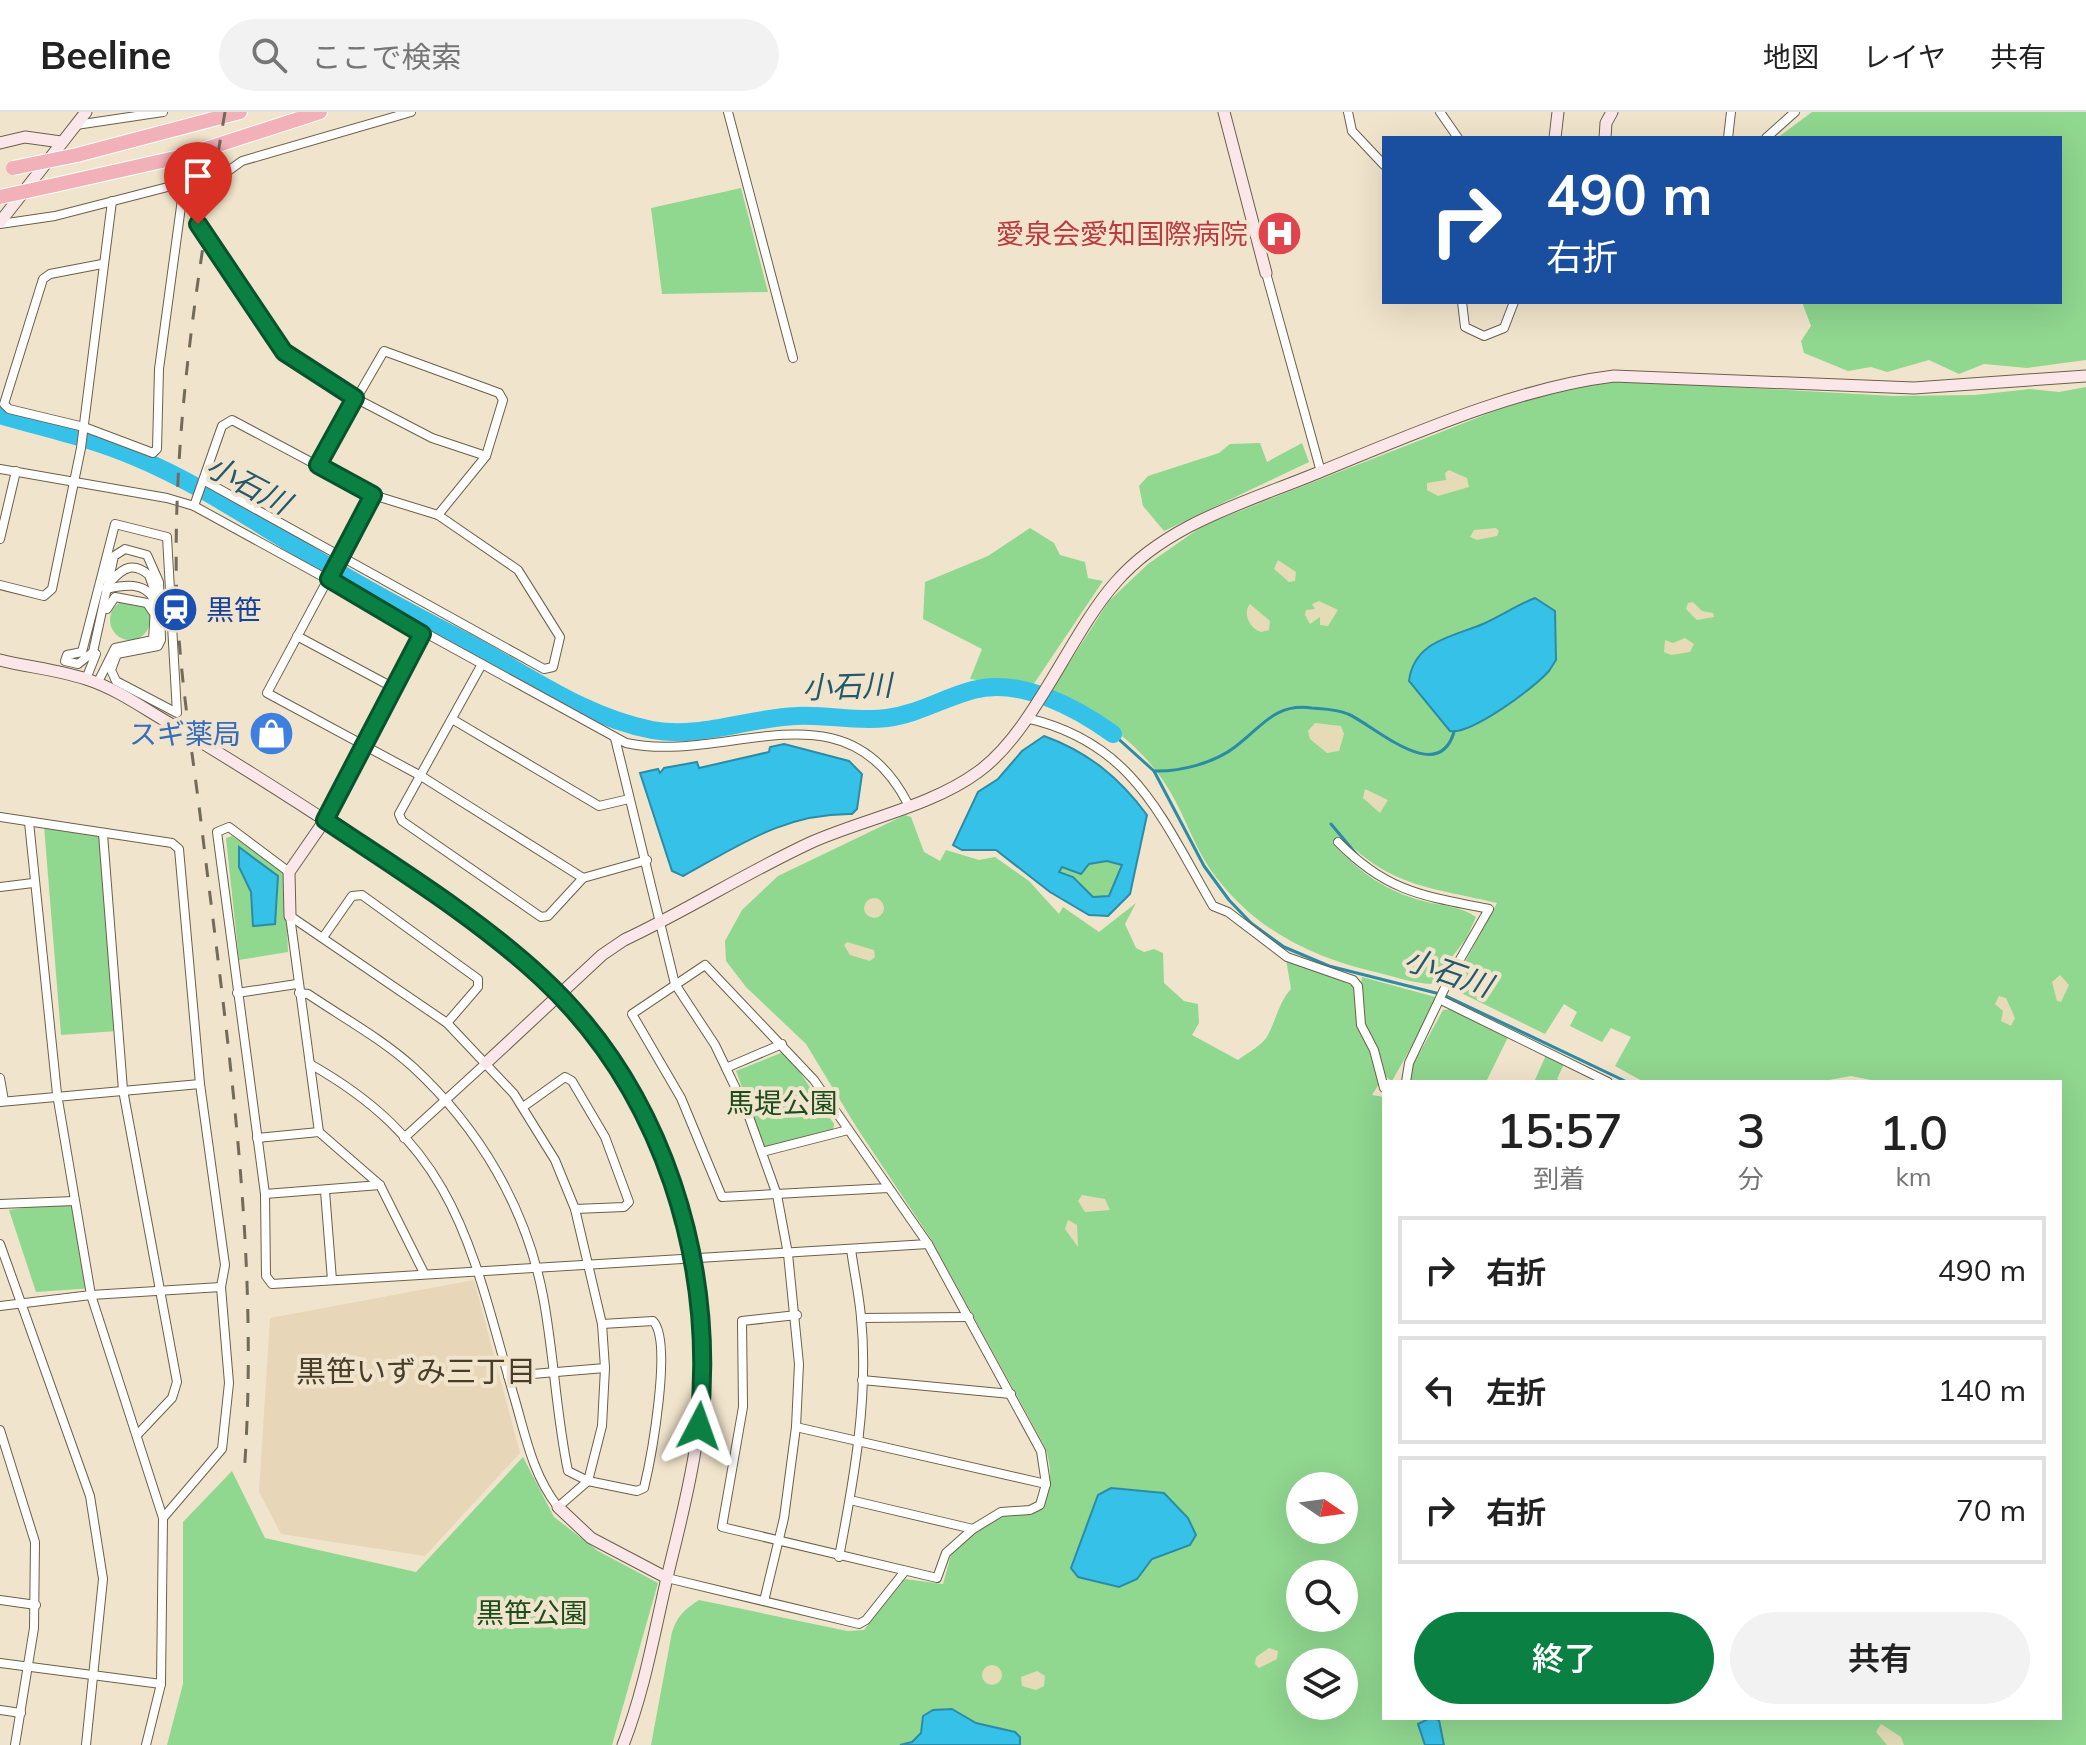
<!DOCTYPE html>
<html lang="ja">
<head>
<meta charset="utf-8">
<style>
  body { margin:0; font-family:Mulish,"Noto Sans JP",sans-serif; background:#f2f2f2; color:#222; height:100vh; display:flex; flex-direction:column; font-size:30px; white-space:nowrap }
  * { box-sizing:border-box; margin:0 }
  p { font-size:26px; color:#767676 }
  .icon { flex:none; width:44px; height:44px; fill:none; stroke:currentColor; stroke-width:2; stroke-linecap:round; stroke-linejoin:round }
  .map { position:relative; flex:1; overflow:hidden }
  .drawer { position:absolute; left:1382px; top:968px; width:680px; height:640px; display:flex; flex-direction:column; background:#fff; border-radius:0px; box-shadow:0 8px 32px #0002 }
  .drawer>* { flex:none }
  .banner { position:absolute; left:1382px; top:24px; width:680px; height:168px; border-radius:0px; box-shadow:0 8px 32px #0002; background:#1a4fa0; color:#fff; overflow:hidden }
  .needle { width:52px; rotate:103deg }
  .tools { position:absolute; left:1286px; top:1360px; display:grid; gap:16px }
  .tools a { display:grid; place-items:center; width:72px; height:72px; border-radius:50%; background:#fff; box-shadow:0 8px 32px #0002; font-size:40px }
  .pin { position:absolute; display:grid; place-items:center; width:68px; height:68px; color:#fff; margin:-82px -34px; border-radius:50% 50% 50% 0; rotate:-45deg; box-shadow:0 0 8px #0007 }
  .pin .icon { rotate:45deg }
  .me { position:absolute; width:88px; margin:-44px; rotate:4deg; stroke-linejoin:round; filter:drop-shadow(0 0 6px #0008) }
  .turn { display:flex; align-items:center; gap:28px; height:168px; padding:0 32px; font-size:36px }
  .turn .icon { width:104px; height:104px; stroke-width:2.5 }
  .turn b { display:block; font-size:56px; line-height:68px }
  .eta { display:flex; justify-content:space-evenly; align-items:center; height:136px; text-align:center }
  .eta b { font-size:48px; font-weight:600; line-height:56px }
  .cta { display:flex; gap:16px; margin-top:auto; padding:16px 32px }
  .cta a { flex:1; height:92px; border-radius:48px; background:#0b8043; color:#fff; font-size:32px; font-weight:600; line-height:92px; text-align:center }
  .cta a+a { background:#f2f2f2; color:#222 }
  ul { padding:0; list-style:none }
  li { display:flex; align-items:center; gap:24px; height:108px; margin:0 16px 12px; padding:0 16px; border:4px solid #e0e0e0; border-radius:0px }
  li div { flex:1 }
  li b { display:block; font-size:30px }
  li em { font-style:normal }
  header { display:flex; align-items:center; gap:48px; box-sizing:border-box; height:112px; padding:0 40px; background:#fff; border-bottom:2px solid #e0e0e0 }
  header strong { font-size:38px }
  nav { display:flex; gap:44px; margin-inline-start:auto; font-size:28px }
  .search { width:560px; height:72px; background:#f2f2f2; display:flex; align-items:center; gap:20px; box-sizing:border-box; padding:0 28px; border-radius:44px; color:#767676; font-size:30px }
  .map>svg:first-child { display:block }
  .built { fill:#e7d7b8 }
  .green { fill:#90d78f; fill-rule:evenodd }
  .sand { fill:#e5dcb7 }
  .water { fill:#36c1e9; stroke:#2c8ca5; stroke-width:2; fill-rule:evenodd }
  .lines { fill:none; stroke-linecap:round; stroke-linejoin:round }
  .stream { stroke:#2c8ca5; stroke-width:3 }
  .river { stroke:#36c1e9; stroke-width:18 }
  .street-casing { stroke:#6b604b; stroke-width:10 }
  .secondary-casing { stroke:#6b604b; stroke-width:13 }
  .highway-casing { stroke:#fff; stroke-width:16 }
  .street { stroke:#fff; stroke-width:8 }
  .secondary { stroke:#fbe7ea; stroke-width:11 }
  .highway { stroke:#f2b0b9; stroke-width:14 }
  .rail { stroke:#726a5b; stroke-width:3; stroke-dasharray:14 14; stroke-linecap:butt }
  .highway-bridge-casing { stroke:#fff; stroke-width:16; stroke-linecap:butt }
  .highway-bridge { stroke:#f2b0b9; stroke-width:14 }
  .route-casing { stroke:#07532c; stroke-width:20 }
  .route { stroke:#0b8043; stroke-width:14 }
  .labels { text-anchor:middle; stroke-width:8; stroke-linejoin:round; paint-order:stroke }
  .health-label { font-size:28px; fill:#be3a42; stroke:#f1e4cc; text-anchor:end }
  .transit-label { font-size:28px; fill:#164399; stroke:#f1e4cc; text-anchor:start }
  .shop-label { font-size:28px; fill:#366cbe; stroke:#f1e4cc; text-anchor:end }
  .park-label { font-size:28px; fill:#1c4d1d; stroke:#f1e4cc }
  .water-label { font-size:30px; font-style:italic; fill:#23596a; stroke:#f1e4cc }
  .neighbourhood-label { font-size:30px; fill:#483e2a; stroke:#f1e4cc }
</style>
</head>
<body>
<header>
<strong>Beeline</strong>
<div class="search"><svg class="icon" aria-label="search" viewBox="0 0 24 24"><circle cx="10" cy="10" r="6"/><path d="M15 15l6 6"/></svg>ここで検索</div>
<nav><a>地図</a><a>レイヤ</a><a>共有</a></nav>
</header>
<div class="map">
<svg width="2086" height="1633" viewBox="0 0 2086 1633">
  <rect width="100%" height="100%" fill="#f1e4cc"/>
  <polygon class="built" points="474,1168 520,1341 425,1444 281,1422 259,1380 270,1206"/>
  <g class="green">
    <polygon points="1812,0 2086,0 2086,248 2027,256 1984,252 1959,262 1929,248 1887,260 1871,255 1848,259 1804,241 1801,229 1811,214 1802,190 2060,190 2060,26 1777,26"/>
    <polygon points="741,76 768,180 662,182 651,96"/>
    <path d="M1607,268L1893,284L1975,283L2030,277L2059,280L2086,275V1633H651L672,1520C678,1503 684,1498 699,1488L847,1519L864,1518L905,1467L943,1472L951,1443L970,1424L1002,1404L1039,1399C1052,1377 1053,1359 1045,1335L931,1127L857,1016L806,932L746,875L726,849L725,829L742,798L778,764L905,703L911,705L924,740L940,749L946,738L979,748L995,745L1029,769L1059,802L1063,795L1099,820L1136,791L1125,812L1136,836L1144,840L1154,837L1163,841L1164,871L1184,889L1198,892L1199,911L1192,923L1238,948C1247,941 1263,933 1268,923C1276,908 1279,890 1291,877L1286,847L1356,875L1379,972L1372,983L1384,985V1606H2060V970H1881L1851,964L1818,970H1644L1615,954L1631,925L1611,916L1602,930L1570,914L1577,900L1564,892L1545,922L1451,876L1497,791C1434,776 1390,775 1342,725L1334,733C1360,760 1385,779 1423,789C1442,794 1460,794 1476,805L1466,827L1431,872C1415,871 1398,866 1383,862C1312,846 1253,818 1210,757C1194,733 1185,705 1171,681C1143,633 1099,602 1049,582L1109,489L1148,452L1204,413L1538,282ZM1300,1374H1344V1418H1300ZM1300,1462H1344V1506H1300ZM1300,1550H1344V1594H1300Z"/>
    <polygon points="1260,331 1267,350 1302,331 1309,350 1164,419 1143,394 1139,374 1148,364 1219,341 1230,332"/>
    <polygon points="1030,416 1054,431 1060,443 1085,450 1088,466 1103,469 1031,576 970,567 982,537 923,507 925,470 988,444"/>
    <circle cx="130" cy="508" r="20"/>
    <polygon points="44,714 103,725 117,919 61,923"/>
    <polygon points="232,724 285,761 288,840 239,848 226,726"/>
    <polygon points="1107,749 1122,753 1109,784 1092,785 1073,765 1059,760 1062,755 1081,761 1089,752"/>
    <path d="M1362,865L1439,886L1392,969C1370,958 1357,888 1362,865Z"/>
    <polygon points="1452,897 1508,925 1486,970 1409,970 1413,953 1443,898"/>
    <polygon points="786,939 834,1012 833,1018 765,1037 736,959"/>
    <polygon points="1546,943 1564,952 1557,967 1563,970 1534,970"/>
    <polygon points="74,1089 94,1176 36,1180 9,1098"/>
    <polygon points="523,1345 554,1405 598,1439 658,1471 612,1633 167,1633 183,1572 183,1410 232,1359 265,1426 416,1460"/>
  </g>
  <g class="sand">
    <polygon points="1449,358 1467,366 1469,375 1438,384 1427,378 1427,371 1446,368 1445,361"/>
    <polygon points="1496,416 1499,419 1497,424 1477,428 1470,425 1474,418"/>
    <polygon points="1278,448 1296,460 1295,469 1289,470 1274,457"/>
    <polygon points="1319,489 1338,498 1328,514 1320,513 1320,505 1310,512 1305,503 1306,498 1315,497 1312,492"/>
    <polygon points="1693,490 1702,499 1713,501 1714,505 1697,508 1686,497 1688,491"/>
    <path d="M1250,492L1270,509L1269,518L1261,520C1250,517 1242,501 1250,492Z"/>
    <polygon points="1685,526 1694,532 1690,540 1671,543 1664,540 1665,528 1673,531"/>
    <polygon points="1315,611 1341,614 1344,622 1339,639 1327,641 1310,627 1308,619"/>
    <polygon points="1365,677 1388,688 1380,701 1363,686"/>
    <circle cx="874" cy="796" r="10"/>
    <polygon points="847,830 874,838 875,845 870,849 850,843 844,833"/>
    <polygon points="2060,863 2069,873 2061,890 2057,889 2052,870"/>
    <polygon points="1999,884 2006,886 2015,906 2011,914 2001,909 2003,899 1995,892"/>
    <polygon points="1082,1083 1105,1087 1110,1098 1085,1100 1078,1089"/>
    <polygon points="1068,1108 1077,1113 1078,1135 1065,1117"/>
    <polygon points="1269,1536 1278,1539 1277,1547 1259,1556 1255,1552 1256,1545"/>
    <circle cx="992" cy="1563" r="10"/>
    <polygon points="1037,1559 1045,1564 1044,1574 1036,1578 1022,1574 1021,1565"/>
    <polygon points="1881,1612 1901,1625 1904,1633 1887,1633 1876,1620"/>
  </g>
  <g class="water">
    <path d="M1535,486L1555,499L1556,548L1549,559C1534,576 1471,623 1450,619L1409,569C1414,529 1452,525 1483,512C1501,504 1517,493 1535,486Z"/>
    <path d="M1044,624C1088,640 1119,665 1147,703L1130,782L1108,804L1089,803L1050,780L996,738H962L953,733L978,680L998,667L1022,639ZM1107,749L1122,753L1109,784L1093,785L1073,765L1059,760L1062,755L1081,762L1089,752Z"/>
    <path d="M784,632L849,649L862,662L857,697L852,702C785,701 740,733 683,764L672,759L640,661L658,657L660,661L664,656L697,650L699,656L769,640L770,635Z"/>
    <polygon points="239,735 278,764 275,812 253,814 251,780 239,755"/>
    <polygon points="1111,1376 1164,1381 1188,1406 1196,1423 1190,1433 1152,1447 1137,1467 1119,1475 1078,1465 1071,1456 1098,1383"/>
    <polygon points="952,1597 976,1611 1015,1620 1020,1625 1020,1633 900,1633 912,1630 921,1621 923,1604 933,1598"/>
    <polygon points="1430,1606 1439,1608 1444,1633 1425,1633 1418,1612"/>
  </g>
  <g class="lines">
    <g class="stream">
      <polyline points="1113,622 1154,659 1204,754 1229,788 1251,811 1284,835 1329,854 1444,883 1627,970"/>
      <path d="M1154,659C1180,660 1214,651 1235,635C1262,615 1274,591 1312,596C1324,597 1337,597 1348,602C1374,613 1438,675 1454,620"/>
      <polyline points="1331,712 1357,743"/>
    </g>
    <path class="river" d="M0,303C44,316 91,326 133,344C201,372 261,414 323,451C371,481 422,507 472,533C531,565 585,605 652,618C700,627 748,606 796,604C826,602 856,610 887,606C918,602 943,586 973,578C1020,565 1077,596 1113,622"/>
    <defs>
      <g id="street">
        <polyline points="728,0 793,246"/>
        <polyline points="1348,0 1352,19 1384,53"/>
        <polyline points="1440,0 1458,26"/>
        <polyline points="76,13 163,0"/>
        <polyline points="1728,26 1731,0"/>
        <polyline points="1766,26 1795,0"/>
        <polyline points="177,75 284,240 355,286 432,326 486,344"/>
        <polyline points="0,112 55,104 191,69 217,67 242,49 411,0"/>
        <polyline points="102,152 50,162 43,167 4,292 9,297 84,315 153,341 157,337 159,257 182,87"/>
        <polyline points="1266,161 1321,360"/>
        <polyline points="1462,190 1465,215 1484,224 1504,216 1514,190"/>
        <polyline points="318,353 384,239 499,281 503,288 486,344 438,403"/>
        <path d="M0,357L167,386L194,394L626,631C727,653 844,567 908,692"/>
        <polyline points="373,383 267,581 421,664 583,766"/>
        <polyline points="194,394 222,314 232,308 373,383 438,403 518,458 560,525 553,555 544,557 203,368"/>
        <polygon points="115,412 167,425 177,601 116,569 111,558 117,542 158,534 161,528 159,470 147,443 125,437 114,444 93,540 78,552 65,549 67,543 82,540"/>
        <polyline points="0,427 16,359"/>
        <path d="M112,468C124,455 134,450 149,463L156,483"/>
        <polyline points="0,473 44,484 52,477 81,336 112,89"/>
        <path d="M106,477C123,473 145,469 154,488"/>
        <polyline points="107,497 115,485 147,491 153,500"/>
        <polyline points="297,524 394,576"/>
        <polyline points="482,552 399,702 402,709 541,805 548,804 583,766 647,748"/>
        <polyline points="86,567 96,542"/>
        <polyline points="97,572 115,536 153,528 156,479"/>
        <path d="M1026,606C1134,630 1162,707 1213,794L1228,800L1287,845L1353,868L1358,874L1361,913L1374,938L1384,976"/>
        <polyline points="452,607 599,694 629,687"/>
        <polyline points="615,626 675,872 715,933 748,1002 777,1083 788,1142 799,1252 796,1315 784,1406 764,1489"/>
        <polyline points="0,705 172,731 179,737 200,972 225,1153 221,1175 229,1271 222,1337 163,1406"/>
        <polyline points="325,708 422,522"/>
        <polyline points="29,710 57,982 91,1183 163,1406 161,1572 146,1633"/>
        <polyline points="103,722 123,978 177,1270 172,1286 138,1322"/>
        <path d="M1338,730C1387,780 1423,784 1489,797L1451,863L1409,951L1406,970"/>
        <polyline points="289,760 229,715 217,720 265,1082 266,1164 272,1172 928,1132"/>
        <polyline points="0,775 33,771"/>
        <path d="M290,804L447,911L514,982L555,1048L575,1097L602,1212L605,1256L602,1314L588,1369L558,1395C533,1363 526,1326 515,1288C471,1137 459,1036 310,952"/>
        <polyline points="290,804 319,1020"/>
        <polyline points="324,824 352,784 362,783 478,867 478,875 447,911"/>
        <polyline points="237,881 297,872"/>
        <path d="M299,881L308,882C342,905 382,927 413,955C479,1016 526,1095 543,1184C554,1242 556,1302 568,1359L588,1369L637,1379L644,1376C651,1347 673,1229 653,1209L602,1212"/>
        <polyline points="1441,888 1608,970"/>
        <polyline points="726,956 782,932"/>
        <polyline points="0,966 4,989"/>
        <polyline points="0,990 200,972"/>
        <polyline points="523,995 565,965 572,969 605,1025 629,1090 624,1095 575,1097"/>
        <polyline points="257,1026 319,1020 380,1073 424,1161"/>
        <polyline points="404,1026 486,951"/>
        <polyline points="762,1040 848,1018"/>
        <polyline points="325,1079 332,1168"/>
        <polyline points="265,1082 380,1073"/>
        <polyline points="0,1092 74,1089"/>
        <polyline points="0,1132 90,1384 103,1467 86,1633"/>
        <polyline points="0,1194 91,1183 221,1175"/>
        <polyline points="797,1203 742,1209 743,1295 722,1415 937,1466 946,1441 973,1417"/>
        <polyline points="861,1206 969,1205"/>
        <polyline points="508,1264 605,1256"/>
        <polyline points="862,1268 1011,1282"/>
        <polyline points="796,1315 1046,1372"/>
        <polyline points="0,1318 35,1430 34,1516 15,1633"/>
        <polyline points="850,1388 973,1417 1001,1400 1030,1398 1040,1393 1046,1372 1041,1339 928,1132 814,968 705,853 632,902 681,986 722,1085 888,1076"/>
        <path d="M839,1445C854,1367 869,1284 861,1205C859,1182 854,1160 851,1137"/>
        <polyline points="667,1466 859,1512 866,1508 905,1459"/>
        <polyline points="0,1488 36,1493"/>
        <polyline points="0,1551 161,1572"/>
        <polyline points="0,1598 21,1601"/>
      </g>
      <g id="secondary">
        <polyline points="1224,0 1266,161"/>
        <polyline points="1555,26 1558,0"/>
        <polyline points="1605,26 1606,11 1612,0"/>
        <polyline points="0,31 25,25 61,30"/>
        <polyline points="0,110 86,0"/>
        <path d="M0,548C28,555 58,558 86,567C118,577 147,599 176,615C233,649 288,684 343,720C410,766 484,810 543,867C642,963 703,1103 704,1240C704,1311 688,1381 671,1449C656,1510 646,1575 623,1633"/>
        <polyline points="290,804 289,760 325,708"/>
        <path d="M486,951L602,843L624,828C688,798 747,760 812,730C864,707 932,694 978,660C1034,620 1069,523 1116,470C1168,410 1251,389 1322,359C1413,322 1516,276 1614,264L1914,276L2086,264"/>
        <polyline points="558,1395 591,1426 667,1466"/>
      </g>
      <g id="highway">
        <polyline points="77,43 240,0"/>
        <polyline points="55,73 184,44 320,0"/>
      </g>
    </defs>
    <use href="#street" class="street-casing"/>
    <use href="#secondary" class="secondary-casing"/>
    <use href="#highway" class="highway-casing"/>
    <use href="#street" class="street"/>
    <use href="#secondary" class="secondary"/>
    <use href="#highway" class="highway"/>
    <path class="rail" d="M225,0C197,164 171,326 177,492C180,568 193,643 202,718C228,933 260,1146 244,1363"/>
    <defs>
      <g id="highway-bridge">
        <polyline points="13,56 77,43"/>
        <polyline points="0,85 55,73"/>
      </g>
    </defs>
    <use href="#highway-bridge" class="highway-bridge-casing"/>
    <use href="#highway-bridge" class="highway-bridge"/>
  </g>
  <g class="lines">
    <defs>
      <path id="route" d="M198,112L284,240L355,286L318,353L373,383L329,467L422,522L325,708C398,757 476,805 541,865C664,979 716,1151 699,1314"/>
    </defs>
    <use href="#route" class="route-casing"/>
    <use href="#route" class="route"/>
  </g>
  <defs>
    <symbol id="hospital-disc" viewBox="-11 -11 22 22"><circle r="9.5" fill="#e0444e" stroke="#f1e4cc"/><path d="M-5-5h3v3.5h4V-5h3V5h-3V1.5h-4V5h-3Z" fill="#fff"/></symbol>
    <symbol id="station-disc" viewBox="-11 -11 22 22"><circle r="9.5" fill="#1a4fb4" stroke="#f1e4cc"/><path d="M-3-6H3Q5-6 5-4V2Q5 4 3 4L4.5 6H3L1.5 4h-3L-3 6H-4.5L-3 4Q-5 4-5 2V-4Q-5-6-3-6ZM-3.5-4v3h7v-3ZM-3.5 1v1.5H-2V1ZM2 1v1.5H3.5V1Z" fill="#fff"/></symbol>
    <symbol id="shop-disc" viewBox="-11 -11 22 22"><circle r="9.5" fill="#3f7fe0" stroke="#f1e4cc"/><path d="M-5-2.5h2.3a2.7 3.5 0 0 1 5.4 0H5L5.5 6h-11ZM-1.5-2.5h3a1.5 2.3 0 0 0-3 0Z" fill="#fff"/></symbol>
  </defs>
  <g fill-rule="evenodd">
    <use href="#hospital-disc" x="1254" y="96" width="51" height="51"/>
    <use href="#station-disc" x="150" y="472" width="51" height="51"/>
    <use href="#shop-disc" x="246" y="596" width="51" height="51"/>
  </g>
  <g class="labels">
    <g class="health-label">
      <text x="1248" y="132">愛泉会愛知国際病院</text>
    </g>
    <g class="transit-label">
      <text x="206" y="508">黒笹</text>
    </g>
    <g class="shop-label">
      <text x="241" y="632">スギ薬局</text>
    </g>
    <g class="park-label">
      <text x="782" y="1001">馬堤公園</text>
      <text x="532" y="1511">黒笹公園</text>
    </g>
    <g class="water-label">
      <text transform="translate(248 373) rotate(28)" y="10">小石川</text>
      <text transform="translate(847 575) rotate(-2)" y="10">小石川</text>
      <text transform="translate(1448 861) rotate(19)" y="10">小石川</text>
    </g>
    <g class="neighbourhood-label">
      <text x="416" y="1270">黒笹いずみ三丁目</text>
    </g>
  </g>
</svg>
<div class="tools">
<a><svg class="needle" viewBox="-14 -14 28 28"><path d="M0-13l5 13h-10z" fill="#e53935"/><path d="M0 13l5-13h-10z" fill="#767676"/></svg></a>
<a><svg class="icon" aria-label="search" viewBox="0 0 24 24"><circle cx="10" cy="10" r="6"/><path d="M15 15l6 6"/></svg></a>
<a><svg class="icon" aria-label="layers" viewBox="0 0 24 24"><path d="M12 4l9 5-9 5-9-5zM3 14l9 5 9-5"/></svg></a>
</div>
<div class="pin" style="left:198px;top:112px;background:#d93025"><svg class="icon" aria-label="arrive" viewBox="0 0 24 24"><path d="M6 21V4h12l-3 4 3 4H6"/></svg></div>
<svg class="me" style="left:699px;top:1314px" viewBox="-20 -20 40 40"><path d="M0-17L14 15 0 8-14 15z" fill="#0b8043" stroke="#fff" stroke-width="4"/></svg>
<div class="banner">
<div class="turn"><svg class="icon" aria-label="right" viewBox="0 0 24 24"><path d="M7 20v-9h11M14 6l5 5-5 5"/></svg><div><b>490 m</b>右折</div></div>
</div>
<section class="drawer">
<div class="eta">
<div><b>15:57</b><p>到着</p></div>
<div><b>3</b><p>分</p></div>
<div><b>1.0</b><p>km</p></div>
</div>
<ul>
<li><svg class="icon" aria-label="right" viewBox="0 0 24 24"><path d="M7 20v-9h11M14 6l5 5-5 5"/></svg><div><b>右折</b></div><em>490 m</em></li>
<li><svg class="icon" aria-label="left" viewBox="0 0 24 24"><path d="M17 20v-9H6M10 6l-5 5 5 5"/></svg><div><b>左折</b></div><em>140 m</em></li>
<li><svg class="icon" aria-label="right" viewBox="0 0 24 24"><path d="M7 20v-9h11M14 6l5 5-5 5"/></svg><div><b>右折</b></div><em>70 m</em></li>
</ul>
<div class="cta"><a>終了</a><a>共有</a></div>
</section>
</div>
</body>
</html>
